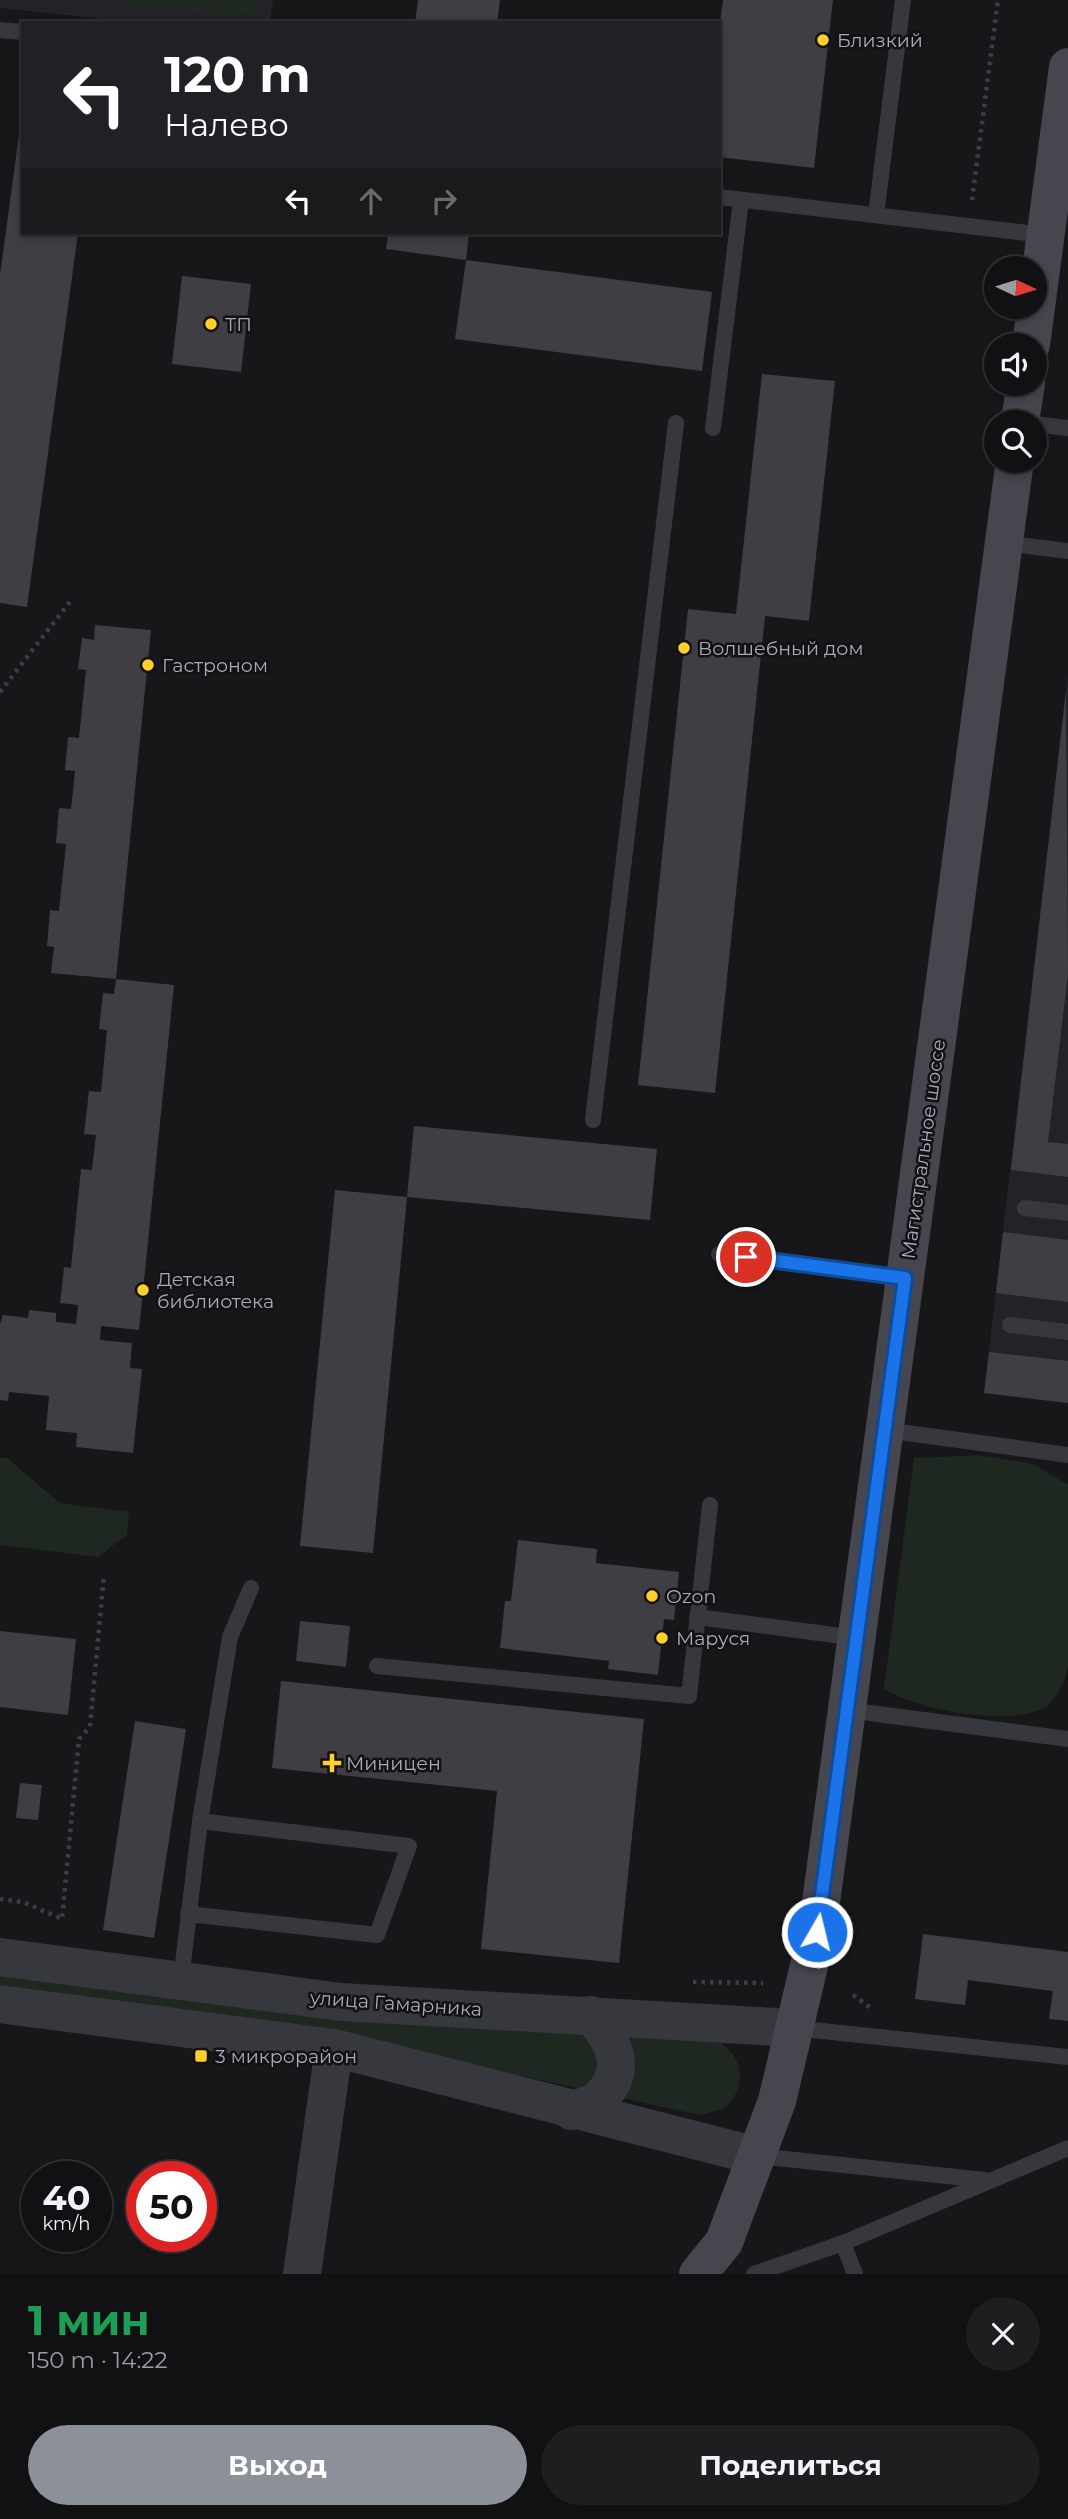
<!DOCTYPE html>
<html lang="ru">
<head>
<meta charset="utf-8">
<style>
  body { margin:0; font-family:Montserrat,sans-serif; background:#1e1e21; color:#f1f3f6; height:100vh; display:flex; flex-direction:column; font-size:26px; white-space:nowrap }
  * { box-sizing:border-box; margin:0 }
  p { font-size:23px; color:#9c9da0 }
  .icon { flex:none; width:38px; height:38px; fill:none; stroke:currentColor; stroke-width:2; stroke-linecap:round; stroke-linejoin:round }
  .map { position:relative; height:2274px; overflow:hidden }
  .details { display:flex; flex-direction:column; background:#111013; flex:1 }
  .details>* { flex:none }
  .top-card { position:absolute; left:21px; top:21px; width:700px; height:214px; border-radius:0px; box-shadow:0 4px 10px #0003,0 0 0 2px #303033; background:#202124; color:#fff; overflow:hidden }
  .needle { width:46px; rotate:94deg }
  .fabs { position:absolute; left:984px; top:256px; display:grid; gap:14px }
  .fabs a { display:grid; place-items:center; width:63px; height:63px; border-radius:50%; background:#111013; box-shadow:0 4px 10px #0003,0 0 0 2px #303033; font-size:35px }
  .speed { position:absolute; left:21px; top:2161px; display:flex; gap:14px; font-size:35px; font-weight:700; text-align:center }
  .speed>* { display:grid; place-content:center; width:91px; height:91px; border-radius:50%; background:#111013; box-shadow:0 4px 10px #0003,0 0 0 2px #303033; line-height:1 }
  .speed small { font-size:18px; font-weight:400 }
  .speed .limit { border:10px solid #d22; background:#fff; color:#111 }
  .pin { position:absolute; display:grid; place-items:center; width:60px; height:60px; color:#fff; margin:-30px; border:4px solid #fff; border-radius:50%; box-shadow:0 2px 7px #0007 }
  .me { position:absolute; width:77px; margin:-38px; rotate:8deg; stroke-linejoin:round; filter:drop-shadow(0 0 5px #0008) }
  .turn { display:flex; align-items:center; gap:24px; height:147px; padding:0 28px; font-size:32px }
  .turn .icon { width:91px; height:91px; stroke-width:2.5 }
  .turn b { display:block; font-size:49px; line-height:60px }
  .lanes { display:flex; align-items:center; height:66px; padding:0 28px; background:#0003; justify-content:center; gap:35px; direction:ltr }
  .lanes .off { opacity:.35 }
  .round { display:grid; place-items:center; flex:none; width:74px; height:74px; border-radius:37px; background:#1e1e21 }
  .head { display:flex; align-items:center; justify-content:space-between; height:119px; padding:0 28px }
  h1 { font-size:42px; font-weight:700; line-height:52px; color:#1e9e55 }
  .action { display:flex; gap:14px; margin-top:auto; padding:14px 28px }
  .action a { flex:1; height:80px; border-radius:42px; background:#8c9099; color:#fff; font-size:28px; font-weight:700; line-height:80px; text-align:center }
  .action a+a { background:#1e1e21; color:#f1f3f6 }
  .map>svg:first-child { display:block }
  .built { fill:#232226 }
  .green { fill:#1e2720 }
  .building { fill:#3e3e44 }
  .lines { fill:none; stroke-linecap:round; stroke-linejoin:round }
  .path { stroke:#3d3e45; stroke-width:4.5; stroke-dasharray:3.5 5; stroke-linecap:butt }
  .service { stroke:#37373e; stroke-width:16 }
  .tertiary { stroke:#37373e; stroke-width:38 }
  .secondary { stroke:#45464e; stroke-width:38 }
  .route-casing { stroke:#114b97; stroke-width:18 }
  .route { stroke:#1a73e8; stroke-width:12 }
  .poi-dot { fill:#ffd028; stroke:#121114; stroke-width:2.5 }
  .labels { text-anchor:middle; stroke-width:5; stroke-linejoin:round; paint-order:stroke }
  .poi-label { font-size:19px; fill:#a7abba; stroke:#121114; text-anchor:start }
  .street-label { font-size:19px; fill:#a7abba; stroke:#121114 }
</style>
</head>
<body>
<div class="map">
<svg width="1068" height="2274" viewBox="0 0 1068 2274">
  <rect width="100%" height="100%" fill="#171619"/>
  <g class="built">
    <polygon points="0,0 273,0 270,23 142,23 0,8"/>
    <polygon points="1068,675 1068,1403 984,1393"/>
  </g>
  <g class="green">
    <polygon points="92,0 260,0 258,17"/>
    <path d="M979,1455L1033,1464L1068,1485V1666C1065,1679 1060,1694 1049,1704C1020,1730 912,1710 884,1688L914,1458Z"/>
    <polygon points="0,1458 7,1458 60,1503 129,1512 127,1535 98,1557 0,1545"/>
    <path d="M0,1971L721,2043C746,2061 746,2088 724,2109L699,2115L336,2035L0,1991Z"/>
  </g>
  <g class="building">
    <polygon points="418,0 500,0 497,23 415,23"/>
    <polygon points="723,0 833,0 814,168 719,157 719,31"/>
    <polygon points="21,120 23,233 78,233 27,607 0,603 0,275"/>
    <polygon points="388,233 469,233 466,260 386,249"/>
    <polygon points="466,260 712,292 702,371 455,339"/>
    <polygon points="182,276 251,284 241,372 172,364"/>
    <polygon points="762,374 835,381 809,621 765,616 715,1093 638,1085 688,609 736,614"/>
    <polygon points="95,625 151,630 116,979 51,973 54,947 47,946 50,910 59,911 66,844 56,843 59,808 71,809 75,771 65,770 68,737 79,738 86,670 78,669 82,638 94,640"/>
    <polygon points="1066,690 1068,974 1048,1142 1068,1144 1068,1177 1011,1170"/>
    <polygon points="116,979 174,985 139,1330 101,1326 100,1340 132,1343 130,1368 142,1369 133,1453 76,1447 77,1433 46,1430 49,1396 9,1392 8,1401 0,1400 0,1324 3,1315 28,1318 29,1310 56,1313 56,1322 76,1324 78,1305 60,1303 64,1267 71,1268 81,1169 92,1170 96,1135 84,1134 89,1091 101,1092 107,1030 99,1029 103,993 114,994"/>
    <polygon points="414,1126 657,1149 650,1220 407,1197"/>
    <polygon points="335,1190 407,1197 373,1553 300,1546"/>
    <polygon points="1003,1232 1068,1240 1068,1302 996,1293"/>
    <polygon points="989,1352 1068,1361 1068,1403 984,1393"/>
    <polygon points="518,1540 597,1549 596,1563 679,1572 674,1620 664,1619 658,1675 608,1669 609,1661 500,1648 505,1601 511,1601"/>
    <polygon points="300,1621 350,1626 346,1667 296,1661"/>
    <polygon points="0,1631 76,1639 68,1715 0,1707"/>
    <polygon points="281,1681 644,1719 619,1963 481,1949 497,1791 272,1768"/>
    <polygon points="135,1721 186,1729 154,1938 103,1930"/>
    <polygon points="20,1783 42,1785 38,1820 16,1818"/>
    <polygon points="923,1934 1068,1952 1068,2021 1049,2019 1053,1991 968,1980 965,2005 915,1999"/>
  </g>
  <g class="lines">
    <g class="path">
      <polyline points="972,200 998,0"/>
      <polyline points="0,692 72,599"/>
      <polyline points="0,1899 23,1902 62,1919 79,1739 90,1727 104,1574"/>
      <polyline points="693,1982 763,1983"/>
      <polyline points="853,1995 872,2009"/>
    </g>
    <g class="service">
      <polyline points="0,30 23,32"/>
      <polyline points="719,197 1045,235"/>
      <polyline points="876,215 903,0"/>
      <polyline points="1034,424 1068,428"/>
      <polyline points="713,428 741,200"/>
      <polyline points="1004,543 1068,551"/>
      <polyline points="593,1120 676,423"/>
      <polyline points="1025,1208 1068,1213"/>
      <polyline points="719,1254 905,1278"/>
      <polyline points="1010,1325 1068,1332"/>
      <polyline points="885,1430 1068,1455"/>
      <polyline points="697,1617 857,1638"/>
      <polyline points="377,1666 689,1696 710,1505"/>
      <polyline points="847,1710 1068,1739"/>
      <polyline points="200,1821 230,1637 251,1588"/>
      <polyline points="181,1980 200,1821 409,1846 377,1935 188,1914"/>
      <polyline points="794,2028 1068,2057"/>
      <polyline points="757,2156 985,2180"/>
      <polyline points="843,2243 855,2274"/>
      <polyline points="754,2274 843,2243 1068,2148"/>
    </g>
    <g class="tertiary">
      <polyline points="0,1957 341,2002 794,2028"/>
      <polyline points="0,2004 334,2048 757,2156"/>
      <path d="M571,2111C580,2107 595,2104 601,2097C629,2069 613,2038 590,2015"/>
      <polyline points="302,2274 334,2048"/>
    </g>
    <g class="secondary">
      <polyline points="1031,345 1068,67"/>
      <polyline points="1020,422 1026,383"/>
      <polyline points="698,2274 724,2242 777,2101 817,1932 1015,460"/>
    </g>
  </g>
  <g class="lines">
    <defs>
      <polyline id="route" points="746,1257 905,1278 817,1932"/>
    </defs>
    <use href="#route" class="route-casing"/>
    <use href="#route" class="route"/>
  </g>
  <g class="poi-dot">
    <circle cx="823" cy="40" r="7"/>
    <circle cx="211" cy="324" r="7"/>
    <circle cx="684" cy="648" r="7"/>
    <circle cx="148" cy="665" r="7"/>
    <circle cx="143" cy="1290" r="7"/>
    <circle cx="652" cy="1596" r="7"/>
    <circle cx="662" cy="1638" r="7"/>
    <path d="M328.5 1752.5h7v7h7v7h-7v7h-7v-7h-7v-7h7z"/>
    <rect x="194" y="2049" width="14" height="14" rx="3.5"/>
  </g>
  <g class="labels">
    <g class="poi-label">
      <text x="837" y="47">Близкий</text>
      <text x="225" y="331">ТП</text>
      <text x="698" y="655">Волшебный дом</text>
      <text x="162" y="672">Гастроном</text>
      <text x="157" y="1286">Детская<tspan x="157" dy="22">библиотека</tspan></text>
      <text x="666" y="1603">Ozon</text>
      <text x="676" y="1645">Маруся</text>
      <text x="346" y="1770">Миницен</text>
      <text x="215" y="2063">3 микрорайон</text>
    </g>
    <g class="street-label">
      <text transform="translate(923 1149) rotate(-82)" y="7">Магистральное шоссе</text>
      <text transform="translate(396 2003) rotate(4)" y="7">улица Гамарника</text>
    </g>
  </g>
</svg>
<div class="fabs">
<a><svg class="needle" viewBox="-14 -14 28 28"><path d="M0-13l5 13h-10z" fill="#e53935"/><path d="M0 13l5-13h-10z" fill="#9c9da0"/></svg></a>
<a><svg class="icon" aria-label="sound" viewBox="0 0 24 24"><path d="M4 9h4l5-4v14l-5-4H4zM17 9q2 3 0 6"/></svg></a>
<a><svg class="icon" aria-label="search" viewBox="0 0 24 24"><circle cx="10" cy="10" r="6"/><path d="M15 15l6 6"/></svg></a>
</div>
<div class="speed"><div>40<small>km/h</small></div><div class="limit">50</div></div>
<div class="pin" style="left:746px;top:1257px;background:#d93025"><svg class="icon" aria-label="arrive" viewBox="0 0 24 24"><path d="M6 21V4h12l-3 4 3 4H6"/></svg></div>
<svg class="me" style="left:817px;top:1932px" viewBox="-20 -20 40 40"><circle r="17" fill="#1a73e8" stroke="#fff" stroke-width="3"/><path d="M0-11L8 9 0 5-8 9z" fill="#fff"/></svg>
<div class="top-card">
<div class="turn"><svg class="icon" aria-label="left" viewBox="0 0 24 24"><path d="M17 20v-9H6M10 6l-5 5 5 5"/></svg><div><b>120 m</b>Налево</div></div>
<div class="lanes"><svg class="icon" aria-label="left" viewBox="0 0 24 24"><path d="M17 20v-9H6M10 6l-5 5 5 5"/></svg><svg class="icon off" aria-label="ahead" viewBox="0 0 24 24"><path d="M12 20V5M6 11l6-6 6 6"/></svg><svg class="icon off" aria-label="right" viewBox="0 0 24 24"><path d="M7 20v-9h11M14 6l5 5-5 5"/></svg></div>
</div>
</div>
<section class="details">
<div class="head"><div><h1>1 мин</h1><p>150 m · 14:22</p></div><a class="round"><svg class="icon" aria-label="close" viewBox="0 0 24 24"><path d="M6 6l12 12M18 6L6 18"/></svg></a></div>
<div class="action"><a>Выход</a><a>Поделиться</a></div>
</section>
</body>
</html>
